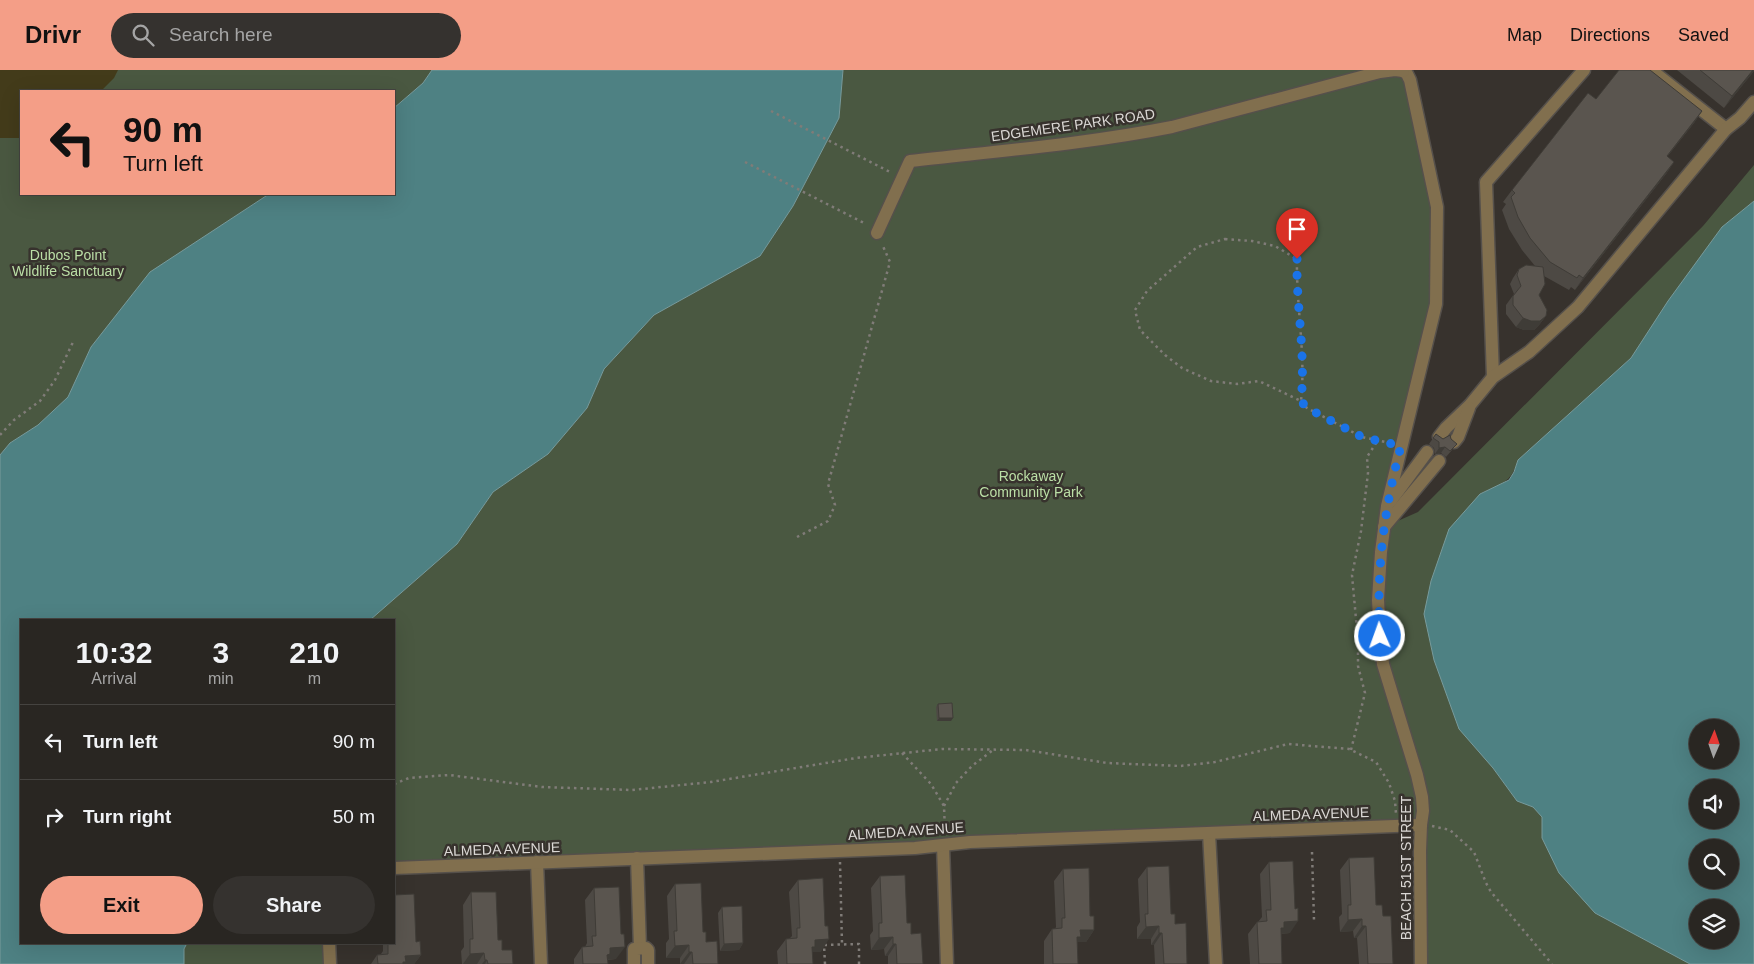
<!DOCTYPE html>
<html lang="en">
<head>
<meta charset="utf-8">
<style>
  body { margin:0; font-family:Arial,sans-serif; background:#35322f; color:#f1f3f6; height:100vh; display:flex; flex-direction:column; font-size:19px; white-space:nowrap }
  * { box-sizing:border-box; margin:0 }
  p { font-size:16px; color:#a5a5a5 }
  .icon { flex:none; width:28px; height:28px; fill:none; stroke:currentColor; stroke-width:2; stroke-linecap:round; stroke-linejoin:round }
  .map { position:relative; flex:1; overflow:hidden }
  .sheet { position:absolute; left:20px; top:549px; width:375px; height:325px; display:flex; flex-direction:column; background:#292622; border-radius:0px; box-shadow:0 5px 20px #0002,0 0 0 1px #454340 }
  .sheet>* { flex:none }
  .top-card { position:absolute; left:20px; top:20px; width:375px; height:105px; border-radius:0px; box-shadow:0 5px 20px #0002,0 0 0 1px #454340; background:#f49e87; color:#111; overflow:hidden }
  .needle { width:32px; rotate:2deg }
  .controls { position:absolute; left:1689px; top:649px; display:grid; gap:10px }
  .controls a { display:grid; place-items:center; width:50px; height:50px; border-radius:50%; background:#292622; box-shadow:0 5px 20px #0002,0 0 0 1px #454340; font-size:25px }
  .pin { position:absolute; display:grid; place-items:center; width:42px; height:42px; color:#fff; margin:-51px -21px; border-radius:50% 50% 50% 0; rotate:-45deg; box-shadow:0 0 5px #0007 }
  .pin .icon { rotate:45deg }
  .me { position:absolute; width:55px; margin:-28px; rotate:358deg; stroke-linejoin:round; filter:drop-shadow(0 0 4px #0008) }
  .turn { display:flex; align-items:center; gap:18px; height:105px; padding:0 20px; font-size:22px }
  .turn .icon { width:65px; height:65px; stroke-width:2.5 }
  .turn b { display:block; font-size:35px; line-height:42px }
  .eta { display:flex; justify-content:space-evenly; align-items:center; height:85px; text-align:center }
  .eta b { font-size:30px; font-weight:800; line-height:35px }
  .button { display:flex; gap:10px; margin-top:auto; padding:10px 20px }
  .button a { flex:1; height:58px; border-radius:30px; background:#f49e87; color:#111; font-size:20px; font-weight:800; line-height:58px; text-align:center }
  .button a+a { background:#35322f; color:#f1f3f6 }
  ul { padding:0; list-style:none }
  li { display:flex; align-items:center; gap:15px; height:75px; padding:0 20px; border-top:1px solid #454340 }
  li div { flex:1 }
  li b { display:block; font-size:19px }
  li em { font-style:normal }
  header { display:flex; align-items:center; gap:30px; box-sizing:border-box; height:70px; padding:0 25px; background:#f49e87; color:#111 }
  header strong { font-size:24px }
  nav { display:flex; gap:28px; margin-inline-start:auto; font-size:18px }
  .search { width:350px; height:45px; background:#35322f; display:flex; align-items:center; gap:12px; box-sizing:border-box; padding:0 18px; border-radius:28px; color:#a5a5a5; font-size:19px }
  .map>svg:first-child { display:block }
  .green { fill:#4a5841 }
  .sand { fill:#433b1a }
  .water { fill:#4e8183; stroke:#789b9c; fill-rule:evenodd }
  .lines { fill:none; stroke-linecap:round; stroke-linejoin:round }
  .minor-casing { stroke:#55504b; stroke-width:15 }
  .path { stroke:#807c78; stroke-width:2.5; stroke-dasharray:2.5 4; stroke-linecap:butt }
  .minor { stroke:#816f4e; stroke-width:12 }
  .wall { fill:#4d4944 }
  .shaded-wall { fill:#3f3c37 }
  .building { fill:#5a554f; stroke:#3f3c37 }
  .route { stroke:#1a73e8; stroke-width:9; stroke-dasharray:0 16.2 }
  .labels { text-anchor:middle; stroke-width:5; stroke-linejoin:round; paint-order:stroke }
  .street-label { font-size:14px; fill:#dbd8d5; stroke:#37322d }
  .park-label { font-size:14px; fill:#bbdfa6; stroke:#37322d }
</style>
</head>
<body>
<header>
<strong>Drivr</strong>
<div class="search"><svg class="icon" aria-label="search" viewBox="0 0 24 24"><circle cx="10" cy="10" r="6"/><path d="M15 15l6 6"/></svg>Search here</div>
<nav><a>Map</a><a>Directions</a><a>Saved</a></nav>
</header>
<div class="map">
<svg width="1754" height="894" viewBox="0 0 1754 894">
  <rect width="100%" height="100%" fill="#37322d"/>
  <g class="green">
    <polygon points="0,0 432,0 423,13 394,38 394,21 21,21 21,124 269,124 154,200 91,277 68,327 38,355 10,373 0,385"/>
    <path d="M843,0H1410L1437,137L1436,234L1384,457L1418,442L1703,156L1754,95V131L1722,157L1631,288L1518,390C1511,414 1501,413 1480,424L1493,698L1517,731L1533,737L1542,747V768L1595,843L1690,894H1421V755L394,798V550H370L457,474L493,422L548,384L587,338L604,299L654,245L760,186L793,136L839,48Z"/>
    <polygon points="187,873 329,873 330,894 184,894 184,879"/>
  </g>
  <polygon class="sand" points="0,0 118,0 114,8 101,21 21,21 21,68 0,68"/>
  <g class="water">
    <polygon points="432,0 843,0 839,48 793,136 760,186 654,245 604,299 587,338 548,384 493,422 457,474 370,550 21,550 21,872 187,873 184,879 184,894 0,894 0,385 10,373 38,355 68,327 91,277 150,202 269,124 394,124 394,38 423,13"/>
    <path d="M1754,131V894H1690L1595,843L1559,803L1542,768V747L1533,737L1517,731L1493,698L1459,659L1434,590L1424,544L1431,511L1449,459L1480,424L1509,410L1514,402L1518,390L1631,288L1668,231L1722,157ZM1698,658H1730V690H1698ZM1698,718H1730V750H1698ZM1698,778H1730V810H1698ZM1698,838H1730V870H1698Z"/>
  </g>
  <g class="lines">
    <defs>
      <g id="minor">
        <polyline points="1651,0 1726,59"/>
        <polyline points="1403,1 1407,4 1410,10 1437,137 1436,234 1387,436 1381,482 1378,530 1380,566 1383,594 1417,705 1422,727 1423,741 1421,755 1420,781 1421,894"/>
        <path d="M877,163L910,91C998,81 1086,74 1172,57L1380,2L1395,0L1403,1"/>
        <polyline points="1493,307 1486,112 1584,0"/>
        <polyline points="1439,367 1446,358 1470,335 1493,307 1529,282 1578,237 1726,59 1740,48 1754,32"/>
        <polyline points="1454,372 1458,367 1469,338"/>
        <polyline points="1390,432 1427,382"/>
        <polyline points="1384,457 1439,391"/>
        <polyline points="1209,763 1216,894"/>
        <polyline points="943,775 947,894"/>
        <polyline points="637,788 640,878"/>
        <polyline points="537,792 541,894"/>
        <polyline points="394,798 915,778 970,772 1421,755"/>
        <polyline points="329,872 330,894"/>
        <polyline points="634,894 634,879 646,878 648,880 648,894"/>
      </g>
    </defs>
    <use href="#minor" class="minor-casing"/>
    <g class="path">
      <polyline points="771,41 892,103"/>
      <polyline points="745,92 866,154"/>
      <path d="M1225,169L1252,171L1275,176L1297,189C1296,236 1306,284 1301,331L1259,311L1237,314L1211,311L1182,298L1165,285L1140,260L1135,240L1147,221L1197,177Z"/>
      <polyline points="1301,332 1307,338 1362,367 1390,373"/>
      <polyline points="0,365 14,350 40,331 55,310 74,270"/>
      <polyline points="797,467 828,451 835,435 828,414 890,192 882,174"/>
      <polyline points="1351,680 1365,623 1358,596 1358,571 1352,505 1361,461 1368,403 1367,387 1378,370"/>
      <polyline points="902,683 931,714 944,736 945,762"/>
      <polyline points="394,714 409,708 449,705 542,717 632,720 711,712 856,688 942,679 1026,680 1107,693 1180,696 1215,692 1288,674 1349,679 1376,692 1389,713 1395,731 1396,744"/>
      <polyline points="944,736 956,713 972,696 993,680"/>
      <polyline points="1432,756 1450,760 1474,782 1486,813 1491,822 1552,894"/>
      <polyline points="1312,782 1314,850"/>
      <polyline points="840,792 842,874"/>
      <polyline points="825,894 824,875 859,874 859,894"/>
    </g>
    <use href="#minor" class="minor"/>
  </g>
  <g class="wall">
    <polygon points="1677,0 1754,0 1754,1 1724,38"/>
    <polygon points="1702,41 1694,53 1667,87 1674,92 1666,104 1575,220 1571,217 1569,220 1544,206 1539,225 1546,246 1539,255 1534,260 1524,260 1516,257 1506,244 1506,235 1514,224 1510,214 1513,208 1519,199 1535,196 1522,180 1509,159 1502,140 1506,134 1503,132 1512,120"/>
    <polygon points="1436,364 1452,380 1446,387 1441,383 1435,384 1434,378 1429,374"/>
    <polygon points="938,634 951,651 937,651 936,637"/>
    <polygon points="1349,788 1383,846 1393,894 1359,894 1357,868 1354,868 1353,861 1340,862 1339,847 1342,844 1340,800"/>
    <polygon points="1269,792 1290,863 1281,864 1282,894 1250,894 1248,864 1257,852 1258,852 1262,847 1260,804"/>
    <polygon points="1147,797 1175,854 1187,894 1155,894 1154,875 1151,875 1151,869 1137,869 1137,857 1140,852 1138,809"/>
    <polygon points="1063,799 1090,846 1094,860 1086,872 1077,872 1078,894 1044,894 1044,871 1052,859 1055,859 1056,857 1054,811"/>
    <polygon points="880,806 907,853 923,894 888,894 888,886 885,886 884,879 871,880 870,865 873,861 871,818"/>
    <polygon points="798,810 821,882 812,882 813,894 778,894 777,881 786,869 789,869 792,866 789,822"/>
    <polygon points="675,814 703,862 706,872 718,894 680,894 680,888 666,888 666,873 669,869 667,826"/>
    <polygon points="594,818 616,889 608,890 608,894 574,894 574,889 582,877 585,877 587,873 585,830"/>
    <polygon points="471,822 498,870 502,880 513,894 462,894 461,881 464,877 463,835"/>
    <polygon points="722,837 743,873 739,880 720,881 718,843"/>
    <polygon points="383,872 416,872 421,885 414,894 371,894 377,885 381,884 383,881"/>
  </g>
  <g class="shaded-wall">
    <polygon points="1753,0 1754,1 1724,38 1732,26"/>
    <polygon points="1702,41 1694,53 1658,98 1667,86"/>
    <polygon points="1674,92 1666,104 1575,220 1583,208"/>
    <polygon points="1546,246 1539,255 1534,260 1524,260 1516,257 1523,248"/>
    <polygon points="1445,377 1441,383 1435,384 1439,378"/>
    <polygon points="939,648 953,648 951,651 937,651"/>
    <polygon points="1362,849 1353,861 1340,862 1348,850"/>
    <polygon points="1298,851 1290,863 1280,864 1276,870 1284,852"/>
    <polygon points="1159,856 1151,869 1137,869 1146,857"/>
    <polygon points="1362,856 1366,856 1357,868 1354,868"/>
    <polygon points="1080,860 1094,860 1086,872 1077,872 1072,879"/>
    <polygon points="1159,863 1162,863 1154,875 1151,875"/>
    <polygon points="893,867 884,879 871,880 879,868"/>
    <polygon points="829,869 821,882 806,882 815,870"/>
    <polygon points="743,873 739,880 720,881 724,874"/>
    <polygon points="893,874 896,874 888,886 885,886"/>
    <polygon points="689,875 680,888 666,888 675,876"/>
    <polygon points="625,877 616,889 602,890 610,878"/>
    <polygon points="689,882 692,882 684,894 680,894"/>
    <polygon points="484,883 477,894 463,894 470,884"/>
    <polygon points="421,885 414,894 400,894 405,886"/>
    <polygon points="485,890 487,890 485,894 482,894"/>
  </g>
  <g class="building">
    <polygon points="1619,0 1650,0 1702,41 1667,86 1674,92 1583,208 1579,205 1577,208 1550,192 1530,168 1518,147 1511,127 1515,123 1512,120 1588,23 1596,29"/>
    <polygon points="1700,0 1753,0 1732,26"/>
    <polygon points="1526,195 1543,197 1545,214 1539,225 1547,240 1546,246 1540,251 1531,251 1523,248 1513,235 1513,226 1521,216 1517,205 1519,199"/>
    <polygon points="1436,364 1443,369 1450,365 1451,369 1457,374 1450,381 1445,377 1439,378 1439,372 1433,368"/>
    <polygon points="952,633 953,648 939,648 938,634"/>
    <polygon points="1374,787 1376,835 1382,835 1383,846 1391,846 1393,894 1368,894 1366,856 1362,856 1362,849 1348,850 1348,835 1351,835 1349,788"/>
    <polygon points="1293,791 1295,839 1298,838 1298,851 1284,852 1284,858 1281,858 1282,894 1259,894 1257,852 1267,851 1266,840 1271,840 1269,792"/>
    <polygon points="1169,796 1171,844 1175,844 1175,854 1186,853 1187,894 1164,894 1162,863 1159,863 1159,856 1146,857 1145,844 1148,844 1147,797"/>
    <polygon points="1089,798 1090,846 1094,846 1094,860 1080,860 1081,867 1077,867 1078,894 1053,894 1052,859 1062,858 1062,848 1065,848 1063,799"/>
    <polygon points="905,805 907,853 911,853 911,864 921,863 923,894 897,894 896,874 893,874 893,867 879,868 879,853 882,853 880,806"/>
    <polygon points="823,808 825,856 828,856 829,869 815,870 815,877 812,877 813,894 787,894 786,869 797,868 797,858 800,858 798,810"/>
    <polygon points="701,813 703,862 706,862 706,872 717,871 718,894 693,894 692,882 689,882 689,875 675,876 674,861 677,861 675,814"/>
    <polygon points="619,817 621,864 624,864 625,877 610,878 610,884 607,885 608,894 583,894 582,877 593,876 592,866 596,866 594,818"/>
    <polygon points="471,822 496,822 498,870 502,870 502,880 512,880 513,894 488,894 487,890 485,890 484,883 470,884 470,869 473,869"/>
    <polygon points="414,824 416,872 420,871 421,885 405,886 406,892 403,892 403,894 378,894 377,885 388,884 388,874 392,874 392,872 394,872 394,825"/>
    <polygon points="742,836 743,873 724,874 722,837"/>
  </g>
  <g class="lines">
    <path class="route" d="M1297,189C1296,236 1306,284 1301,331L1307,338L1362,367L1401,376C1384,439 1376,501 1380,566"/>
  </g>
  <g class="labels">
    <g class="street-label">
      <text transform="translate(1073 55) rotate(-8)" y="5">EDGEMERE PARK ROAD</text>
      <text transform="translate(1311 744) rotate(-2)" y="5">ALMEDA AVENUE</text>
      <text transform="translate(906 761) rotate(-4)" y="5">ALMEDA AVENUE</text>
      <text transform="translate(502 779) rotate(-2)" y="5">ALMEDA AVENUE</text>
      <text transform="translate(1406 798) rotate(-90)" y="5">BEACH 51ST STREET</text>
    </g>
    <g class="park-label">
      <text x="68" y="190">Dubos Point<tspan x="68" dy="16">Wildlife Sanctuary</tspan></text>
      <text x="1031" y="411">Rockaway<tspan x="1031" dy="16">Community Park</tspan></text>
    </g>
  </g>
</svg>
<div class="controls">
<a><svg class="needle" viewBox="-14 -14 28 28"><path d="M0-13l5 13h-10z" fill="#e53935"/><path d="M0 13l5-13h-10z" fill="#a5a5a5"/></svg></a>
<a><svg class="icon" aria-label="sound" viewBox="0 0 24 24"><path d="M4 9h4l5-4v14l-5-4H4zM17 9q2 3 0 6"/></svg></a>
<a><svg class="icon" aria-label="search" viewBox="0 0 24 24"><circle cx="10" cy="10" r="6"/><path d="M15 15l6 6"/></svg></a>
<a><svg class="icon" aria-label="layers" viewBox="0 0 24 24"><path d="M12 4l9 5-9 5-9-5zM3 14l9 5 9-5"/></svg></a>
</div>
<div class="pin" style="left:1297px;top:189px;background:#d93025"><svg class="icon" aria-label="arrive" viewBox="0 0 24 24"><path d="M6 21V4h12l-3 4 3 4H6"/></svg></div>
<svg class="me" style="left:1380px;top:566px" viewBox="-20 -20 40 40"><circle r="17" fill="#1a73e8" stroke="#fff" stroke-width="3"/><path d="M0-11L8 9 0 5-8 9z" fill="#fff"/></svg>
<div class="top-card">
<div class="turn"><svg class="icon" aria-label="left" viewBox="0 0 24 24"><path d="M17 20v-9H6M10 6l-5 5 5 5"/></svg><div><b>90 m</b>Turn left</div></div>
</div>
<section class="sheet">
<div class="eta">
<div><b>10:32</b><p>Arrival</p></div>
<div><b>3</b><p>min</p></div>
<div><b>210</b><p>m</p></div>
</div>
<ul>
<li><svg class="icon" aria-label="left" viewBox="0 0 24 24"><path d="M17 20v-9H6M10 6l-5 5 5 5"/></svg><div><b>Turn left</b></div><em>90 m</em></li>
<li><svg class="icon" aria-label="right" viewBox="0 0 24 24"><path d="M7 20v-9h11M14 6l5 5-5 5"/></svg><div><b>Turn right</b></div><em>50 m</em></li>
</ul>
<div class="button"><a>Exit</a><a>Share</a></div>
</section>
</div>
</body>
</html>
